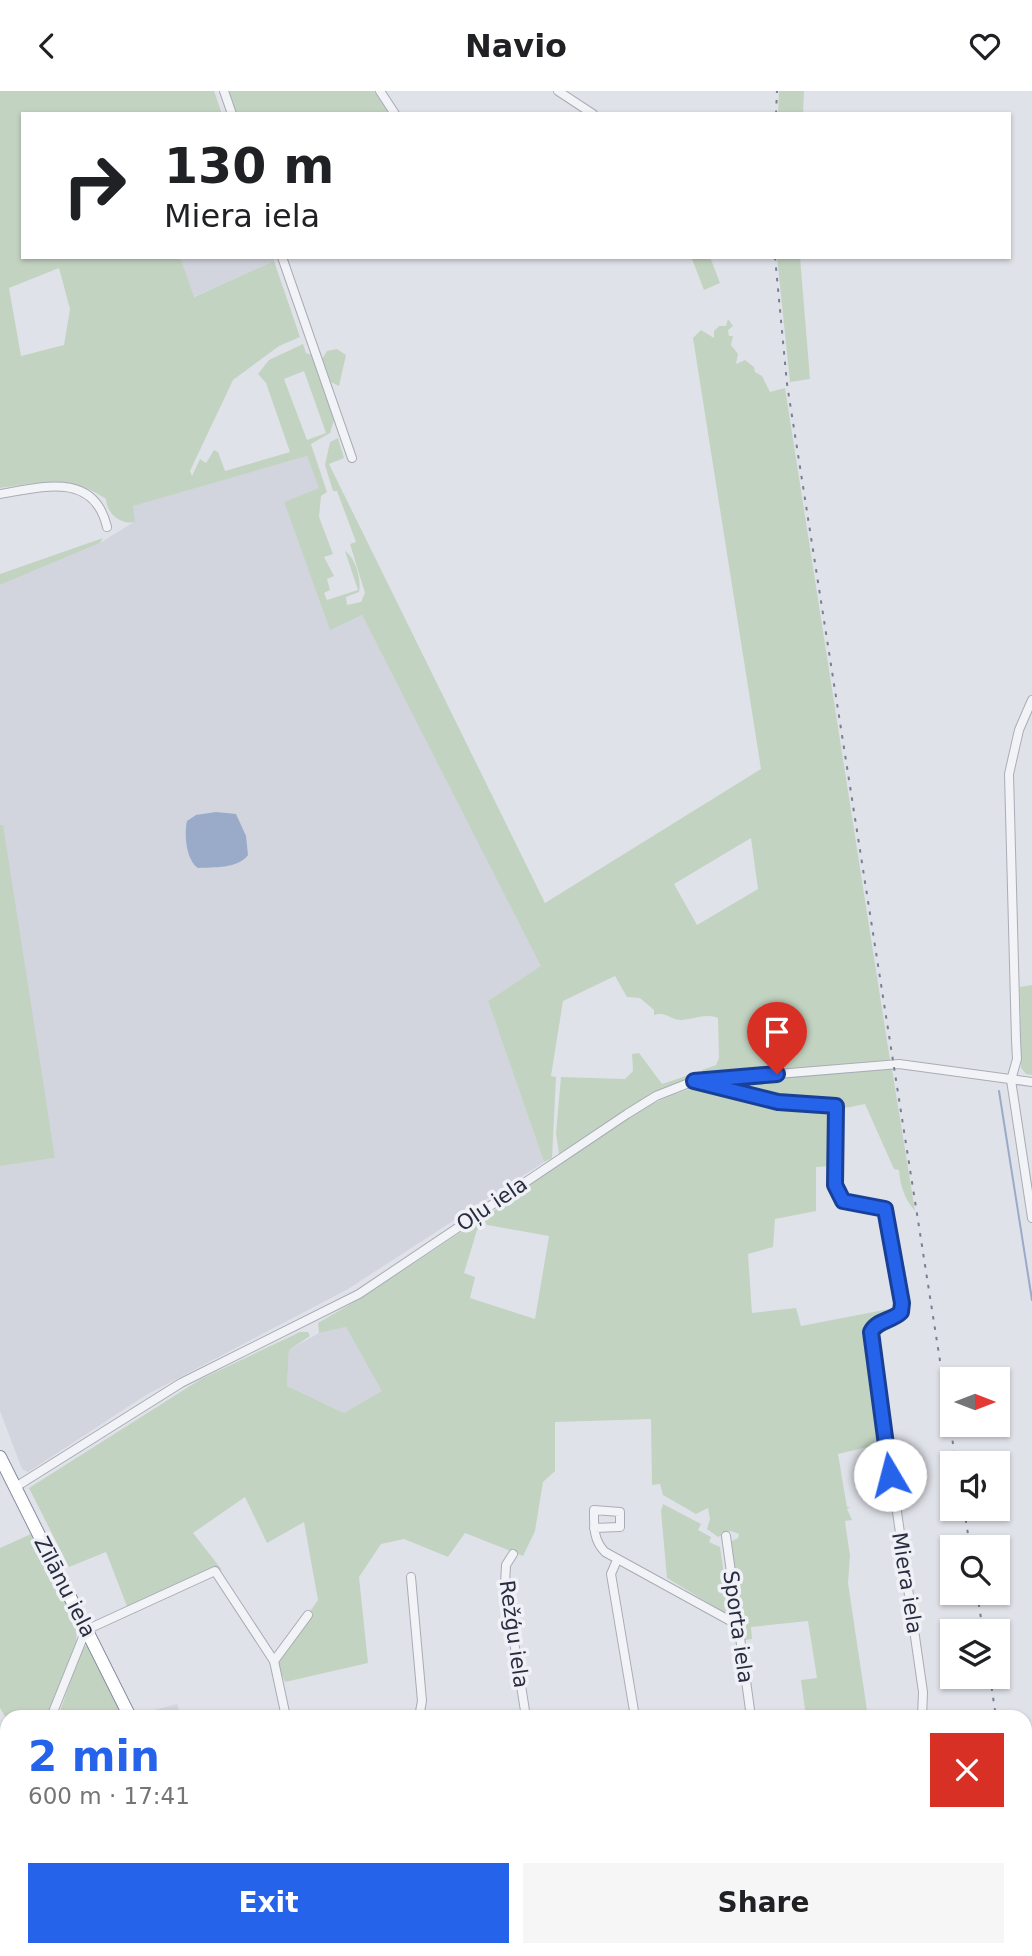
<!DOCTYPE html>
<html lang="en">
<head>
<meta charset="utf-8">
<style>
  body { margin:0; font-family:"DejaVu Sans",sans-serif; background:#f6f6f6; color:#202124; height:100vh; display:flex; flex-direction:column; font-size:26px; white-space:nowrap }
  * { box-sizing:border-box; margin:0 }
  p { font-size:23px; color:#757577 }
  .icon { flex:none; width:38px; height:38px; fill:none; stroke:currentColor; stroke-width:2; stroke-linecap:round; stroke-linejoin:round }
  .map { position:relative; flex:1; overflow:hidden }
  .drawer { position:absolute; left:0px; top:1619px; width:1032px; height:247px; display:flex; flex-direction:column; background:#fff; border-radius:21px 21px 0 0; box-shadow:0 2px 5px #0004 }
  .drawer>* { flex:none }
  .banner { position:absolute; left:21px; top:21px; width:990px; height:147px; border-radius:0px; box-shadow:0 2px 5px #0004; background:#fff; color:#202124; overflow:hidden }
  .needle { width:46px; rotate:90deg }
  .fabs { position:absolute; left:940px; top:1276px; display:grid; gap:14px }
  .fabs a { display:grid; place-items:center; width:70px; height:70px; border-radius:0px; background:#fff; box-shadow:0 2px 5px #0004; font-size:35px }
  .pin { position:absolute; display:grid; place-items:center; width:60px; height:60px; color:#fff; margin:-72px -30px; border-radius:50% 50% 50% 0; rotate:-45deg; box-shadow:0 0 7px #0007 }
  .pin .icon { rotate:45deg }
  .me { position:absolute; width:77px; margin:-38px; rotate:352deg; stroke-linejoin:round; filter:drop-shadow(0 0 5px #0008) }
  .turn { display:flex; align-items:center; gap:24px; height:147px; padding:0 28px; font-size:32px }
  .turn .icon { width:91px; height:91px; stroke-width:2.5 }
  .turn b { display:block; font-size:49px; line-height:60px }
  .round { display:grid; place-items:center; flex:none; width:74px; height:74px; border-radius:0px; background:#f6f6f6 }
  .headline { display:flex; align-items:center; justify-content:space-between; height:119px; padding:0 28px }
  h1 { font-size:42px; font-weight:600; line-height:52px; color:#2563eb }
  .action { display:flex; gap:14px; margin-top:auto; padding:14px 28px }
  .action a { flex:1; height:80px; border-radius:0px; background:#2563eb; color:#fff; font-size:28px; font-weight:600; line-height:80px; text-align:center }
  .action a+a { background:#f6f6f6; color:#202124 }
  header { display:flex; justify-content:space-between; align-items:center; height:91px; padding:0 28px; background:#fff; font-size:32px; font-weight:600 }
  .map>svg:first-child { display:block }
  .built { fill:#d2d4de }
  .green { fill:#c3d3c1; fill-rule:evenodd }
  .water { fill:#9aaac9 }
  .lines { fill:none; stroke-linecap:round; stroke-linejoin:round }
  .stream { stroke:#9aaac9; stroke-width:2 }
  .minor-casing { stroke:#a9acb6; stroke-width:10 }
  .highway-casing { stroke:#878da0; stroke-width:14 }
  .minor { stroke:#f2f3f7; stroke-width:8 }
  .highway { stroke:#fff; stroke-width:12 }
  .rail { stroke:#797f93; stroke-width:2; stroke-dasharray:3.5 7; stroke-linecap:butt }
  .route-casing { stroke:#184099; stroke-width:18 }
  .route { stroke:#2563eb; stroke-width:12 }
  .labels { text-anchor:middle; stroke-width:7; stroke-linejoin:round; paint-order:stroke }
  .street-label { font-size:21px; fill:#282d40; stroke:#eff1f6 }
</style>
</head>
<body>
<header><svg class="icon" aria-label="back" viewBox="0 0 24 24"><path d="M15 5l-7 7 7 7"/></svg>Navio<svg class="icon" aria-label="heart" viewBox="0 0 24 24"><path d="M12 20l-8-8c-3-5 5-10 8-4 3-6 11-1 8 4z"/></svg></header>
<div class="map">
<svg width="1032" height="1865" viewBox="0 0 1032 1865">
  <rect width="100%" height="100%" fill="#e0e2e9"/>
  <g class="built">
    <polygon points="180,166 273,166 274,170 193,206"/>
    <polygon points="307,365 320,397 284,411 330,538 362,524 542,875 488,910 544,1071 348,1198 146,1304 28,1381 22,1378 0,1320 0,1075 55,1067 0,734 0,494 100,452 134,431 132,415"/>
    <polygon points="346,1236 383,1300 344,1322 287,1295 289,1259 319,1242"/>
    <polygon points="177,1613 182,1626 140,1626 139,1623"/>
  </g>
  <g class="green">
    <path d="M0,0H214L222,23H23V166H180L194,206L274,170L300,246L279,255L233,289L190,380L192,385L200,368L206,372L214,359L218,361L225,380L290,361L266,292L258,283L269,269L303,253L306,262L312,264L335,326L330,342L311,353L327,401L321,405L319,426L333,463L324,466L334,485L327,488L330,499L324,502L327,509L358,499L345,460C355,466 362,488 359,501L346,506L347,514L361,511L365,502L350,453L356,451L337,400H333L325,374L330,351L338,347L344,367L329,373L545,812L761,678L693,247L701,239L714,247V240L719,235H726L728,228L733,235L728,239L729,245H733L731,254L738,263L736,273L745,269L754,276L755,281L762,285L770,301L785,297L890,969L704,985L702,979L716,974L719,967L718,927C707,922 694,928 682,929C672,930 666,920 654,924V919L640,907L627,906L615,885L563,910L551,985L556,986L552,1067L544,1071L488,910L541,875L362,524L330,539L284,411L319,397L307,365L133,415L135,431C119,434 107,422 106,408C72,384 40,391 0,397ZM59,177L70,218L64,254L21,265L9,197ZM304,280L326,342L307,349L284,288ZM751,747L758,798L697,834L674,793Z"/>
    <polygon points="228,0 374,0 392,23 236,23"/>
    <polygon points="779,0 804,0 803,23 778,23"/>
    <polygon points="695,166 710,166 720,192 704,199 692,168"/>
    <polygon points="777,166 800,166 810,288 790,291"/>
    <polygon points="337,258 346,264 339,295 331,291 322,268 327,260"/>
    <polygon points="103,447 100,452 0,494 0,483"/>
    <polygon points="0,734 3,734 55,1067 0,1075"/>
    <polygon points="1032,894 1032,984 1026,983 1021,977 1020,896"/>
    <polygon points="639,962 662,993 698,981 698,985 655,1000 559,1063 556,1042 561,986 625,988 633,980 632,963"/>
    <path d="M892,978L915,1120C904,1108 900,1093 899,1079L894,1078L865,1013L840,1018L838,1015L779,1009L724,996V991H729Z"/>
    <path d="M701,996L777,1013L833,1019L831,1075L816,1076V1120L775,1128L773,1156L748,1163L752,1222L796,1217L801,1235L894,1217L886,1165L891,1167L898,1220L870,1236L893,1427L886,1385H880L876,1354L838,1363L847,1416H850L847,1418L852,1429L845,1430L850,1465L848,1492L868,1626H806L801,1589L817,1587L808,1530L751,1536L752,1548L744,1549L730,1451L738,1447L739,1443L731,1440L718,1446L707,1438L710,1428L708,1417L696,1423L663,1404L660,1393L652,1394L651,1328L555,1331V1380L543,1391L535,1440L523,1465L465,1442L448,1466L404,1448L381,1453L359,1486L368,1572L285,1591L276,1570L318,1509L304,1431L267,1452L245,1406L193,1442L222,1479L130,1523L106,1461L69,1476L29,1397L201,1288L300,1241H308L310,1245L289,1259L287,1295L344,1322L382,1300L346,1236L319,1242L318,1232L366,1204L479,1129L484,1135L477,1139L464,1182L475,1186L470,1207L535,1228L549,1145L487,1134L483,1127C539,1090 638,1005 701,996Z"/>
    <polygon points="663,1413 701,1433 698,1439 711,1446 709,1451 720,1456 730,1525 667,1487 661,1420"/>
    <polygon points="31,1443 77,1535 76,1551 47,1626 7,1626 7,1629 0,1617 0,1457"/>
    <polygon points="88,1554 123,1621 119,1626 58,1626 82,1557"/>
    <polygon points="7,1725 8,1865 0,1865 0,1756"/>
    <polygon points="257,1859 310,1859 313,1865 260,1865"/>
  </g>
  <path class="water" d="M216,721L236,723L246,745L248,764C238,778 213,776 198,777C186,769 184,743 187,730L196,724Z"/>
  <g class="lines">
    <g class="stream">
      <polyline points="999,1000 1032,1209"/>
      <polyline points="598,1858 601,1865"/>
      <polyline points="232,1865 236,1860"/>
    </g>
    <defs>
      <g id="minor">
        <polyline points="224,0 232,23"/>
        <polyline points="380,0 395,23"/>
        <polyline points="558,0 593,23"/>
        <polyline points="282,166 352,367"/>
        <path d="M0,403C41,396 94,380 107,436"/>
        <polyline points="1032,609 1019,639 1009,683 1016,949 1017,968 1011,989 1032,1127"/>
        <path d="M700,992L778,1011L836,1015L835,1094L843,1110L880,1116L888,1124L901,1221C892,1230 877,1229 871,1241L923,1601L922,1626"/>
        <polyline points="14,1397 181,1292 359,1203 627,1023 656,1005 694,990 899,973 1032,991"/>
        <path d="M594,1437L620,1436V1421L594,1419C594,1435 593,1449 605,1461L736,1533"/>
        <polyline points="726,1445 751,1626"/>
        <polyline points="513,1463 506,1474 505,1494 526,1626"/>
        <polyline points="617,1469 611,1483 635,1626"/>
        <polyline points="411,1486 422,1610 419,1626"/>
        <polyline points="274,1570 308,1524"/>
        <polyline points="51,1626 86,1539 215,1480 274,1570 286,1626"/>
        <polyline points="0,1730 7,1713"/>
        <polyline points="95,1858 97,1865"/>
        <polyline points="468,1858 472,1865"/>
        <polyline points="786,1858 788,1865"/>
        <polyline points="851,1858 852,1865"/>
        <polyline points="964,1858 965,1865"/>
        <polyline points="393,1865 405,1858"/>
      </g>
      <g id="highway">
        <polyline points="0,1366 130,1626"/>
        <polyline points="247,1858 251,1865"/>
      </g>
    </defs>
    <use href="#minor" class="minor-casing"/>
    <use href="#highway" class="highway-casing"/>
    <use href="#minor" class="minor"/>
    <use href="#highway" class="highway"/>
    <g class="rail">
      <polyline points="776,23 777,0"/>
      <polyline points="775,166 787,293 956,1372"/>
      <polyline points="964,1418 970,1456"/>
      <polyline points="977,1502 983,1540"/>
      <polyline points="990,1586 996,1626"/>
      <polyline points="1026,1812 1032,1853"/>
    </g>
  </g>
  <g class="lines">
    <defs>
      <path id="route" d="M777,983L694,990L778,1011L836,1015L835,1094L843,1110L885,1118L902,1212L901,1221C892,1230 877,1229 871,1241L890,1384"/>
    </defs>
    <use href="#route" class="route-casing"/>
    <use href="#route" class="route"/>
  </g>
  <g class="labels">
    <g class="street-label">
      <text transform="translate(492 1113) rotate(-34)" y="7">Oļu iela</text>
      <text transform="translate(907 1492) rotate(81)" y="7">Miera iela</text>
      <text transform="translate(65 1496) rotate(63)" y="7">Zīlānu iela</text>
      <text transform="translate(738 1536) rotate(82)" y="7">Sporta iela</text>
      <text transform="translate(514 1543) rotate(82)" y="7">Režģu iela</text>
    </g>
  </g>
</svg>
<div class="fabs">
<a><svg class="needle" viewBox="-14 -14 28 28"><path d="M0-13l5 13h-10z" fill="#e53935"/><path d="M0 13l5-13h-10z" fill="#757577"/></svg></a>
<a><svg class="icon" aria-label="sound" viewBox="0 0 24 24"><path d="M4 9h4l5-4v14l-5-4H4zM17 9q2 3 0 6"/></svg></a>
<a><svg class="icon" aria-label="search" viewBox="0 0 24 24"><circle cx="10" cy="10" r="6"/><path d="M15 15l6 6"/></svg></a>
<a><svg class="icon" aria-label="layers" viewBox="0 0 24 24"><path d="M12 4l9 5-9 5-9-5zM3 14l9 5 9-5"/></svg></a>
</div>
<div class="pin" style="left:777px;top:983px;background:#d93025"><svg class="icon" aria-label="arrive" viewBox="0 0 24 24"><path d="M6 21V4h12l-3 4 3 4H6"/></svg></div>
<svg class="me" style="left:890px;top:1384px" viewBox="-20 -20 40 40"><circle r="19" fill="#fff"/><path d="M0-13L10 11 0 6-10 11z" fill="#2563eb"/></svg>
<div class="banner">
<div class="turn"><svg class="icon" aria-label="right" viewBox="0 0 24 24"><path d="M7 20v-9h11M14 6l5 5-5 5"/></svg><div><b>130 m</b>Miera iela</div></div>
</div>
<section class="drawer">
<div class="headline"><div><h1>2 min</h1><p>600 m · 17:41</p></div><a class="round" style="background:#d93025;color:#fff"><svg class="icon" aria-label="close" viewBox="0 0 24 24"><path d="M6 6l12 12M18 6L6 18"/></svg></a></div>
<div class="action"><a>Exit</a><a>Share</a></div>
</section>
</div>
</body>
</html>
